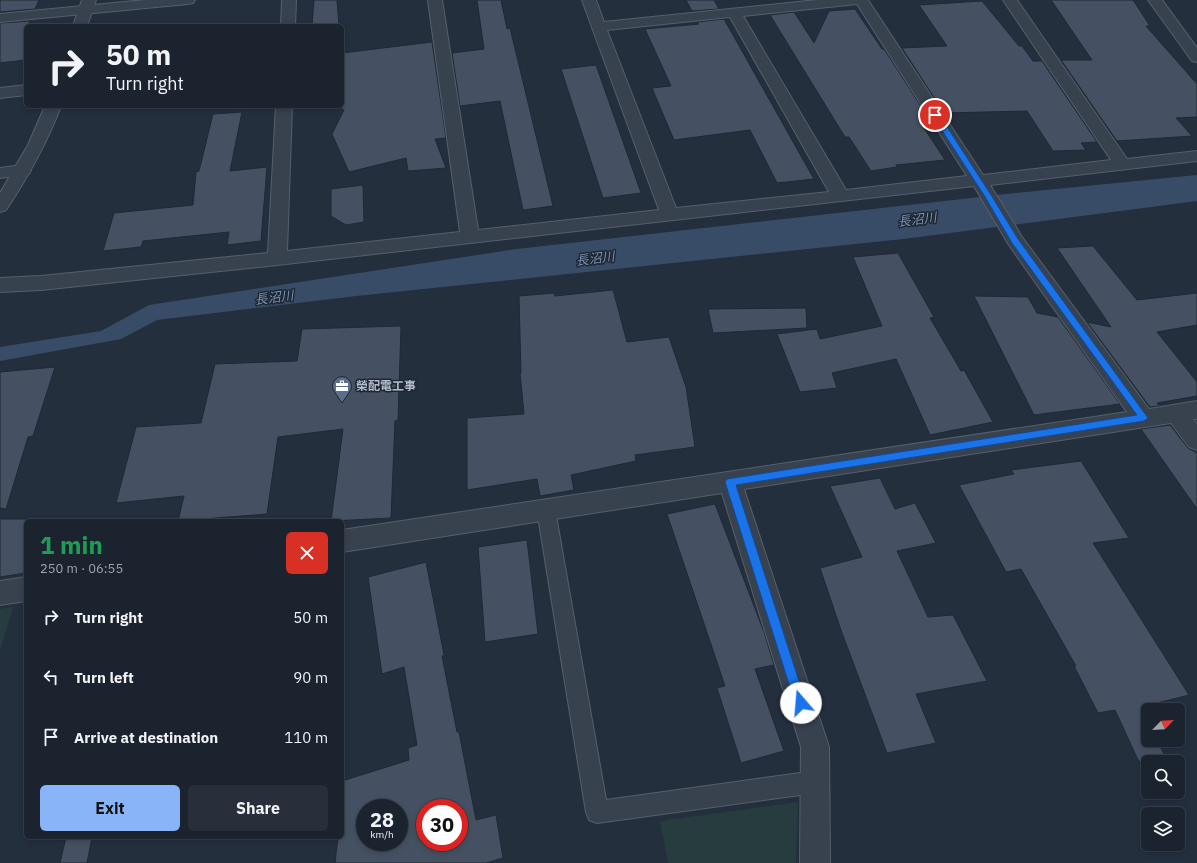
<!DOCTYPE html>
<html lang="en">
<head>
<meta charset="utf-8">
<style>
  body { margin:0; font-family:"IBM Plex Sans","Noto Sans JP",sans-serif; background:#282f3a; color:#f1f3f6; height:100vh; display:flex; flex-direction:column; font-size:15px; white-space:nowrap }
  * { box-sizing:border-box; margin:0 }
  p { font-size:13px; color:#a0a4aa }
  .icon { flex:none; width:22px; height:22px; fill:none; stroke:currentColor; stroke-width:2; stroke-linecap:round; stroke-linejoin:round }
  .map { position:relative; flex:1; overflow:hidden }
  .side { position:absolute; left:24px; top:519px; width:320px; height:320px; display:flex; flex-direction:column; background:#1b232e; border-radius:6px; box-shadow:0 2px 6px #0003,0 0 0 1px #39404a }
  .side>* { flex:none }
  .top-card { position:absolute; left:24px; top:24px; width:320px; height:84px; border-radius:6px; box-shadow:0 2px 6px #0003,0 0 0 1px #39404a; background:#1b232e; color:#f1f3f6; overflow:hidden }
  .needle { width:26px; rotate:65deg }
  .tools { position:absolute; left:1141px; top:703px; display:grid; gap:8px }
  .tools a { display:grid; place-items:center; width:44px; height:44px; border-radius:6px; background:#1b232e; box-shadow:0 2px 6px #0003,0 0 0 1px #39404a; font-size:20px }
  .speed { position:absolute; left:356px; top:799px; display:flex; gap:8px; font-size:20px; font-weight:700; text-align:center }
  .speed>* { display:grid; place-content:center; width:52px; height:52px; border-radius:50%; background:#1b232e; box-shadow:0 2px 6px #0003,0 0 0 1px #39404a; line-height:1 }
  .speed small { font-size:10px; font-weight:400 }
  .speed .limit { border:6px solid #d22; background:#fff; color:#111 }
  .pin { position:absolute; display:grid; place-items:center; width:34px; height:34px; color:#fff; margin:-17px; border:2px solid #fff; border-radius:50%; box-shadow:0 1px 4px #0007 }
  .me { position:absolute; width:44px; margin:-22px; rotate:342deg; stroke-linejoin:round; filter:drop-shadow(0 0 3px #0008) }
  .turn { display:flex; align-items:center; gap:14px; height:84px; padding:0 16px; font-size:18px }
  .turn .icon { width:52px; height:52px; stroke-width:2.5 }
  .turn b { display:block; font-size:28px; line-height:34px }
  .round { display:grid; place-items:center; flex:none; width:42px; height:42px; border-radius:6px; background:#282f3a }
  .headline { display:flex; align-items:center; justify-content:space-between; height:68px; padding:0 16px }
  h1 { font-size:24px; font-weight:800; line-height:30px; color:#1e9e55 }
  .cta { display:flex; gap:8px; margin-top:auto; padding:8px 16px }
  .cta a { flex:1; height:46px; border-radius:6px; background:#8ab4f8; color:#111; font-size:16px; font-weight:800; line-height:46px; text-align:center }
  .cta a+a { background:#282f3a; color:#f1f3f6 }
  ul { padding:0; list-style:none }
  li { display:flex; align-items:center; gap:12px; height:60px; padding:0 16px }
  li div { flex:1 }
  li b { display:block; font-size:15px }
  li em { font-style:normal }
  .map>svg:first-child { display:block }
  .green { fill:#263c3f }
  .water { fill:#394c67 }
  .building { fill:#455162; stroke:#1f2835; fill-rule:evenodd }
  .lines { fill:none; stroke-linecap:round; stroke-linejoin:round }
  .service-casing { stroke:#565f6c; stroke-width:2 }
  .minor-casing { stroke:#565f6c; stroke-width:2 }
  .tertiary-casing { stroke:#565f6c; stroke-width:2 }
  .service { fill:#38414e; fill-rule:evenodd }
  .minor { fill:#38414e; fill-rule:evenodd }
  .tertiary { fill:#38414e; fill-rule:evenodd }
  .route { fill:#1a73e8; stroke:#114b97 }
  .labels { text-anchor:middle; stroke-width:3; stroke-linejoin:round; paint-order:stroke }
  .poi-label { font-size:12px; font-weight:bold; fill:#b4bcc9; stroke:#1d2633; text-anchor:start }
  .water-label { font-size:13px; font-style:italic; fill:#7c92b1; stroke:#1d2633 }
</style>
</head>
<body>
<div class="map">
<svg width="1197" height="863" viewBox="0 0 1197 863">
  <rect width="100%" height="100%" fill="#242f3e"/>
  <g class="green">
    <polygon points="13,607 0,651 0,609"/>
    <polygon points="798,802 796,863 668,863 660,821"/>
  </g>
  <polygon class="water" points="1197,175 1197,201 903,239 356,296 157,320 121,339 0,361 0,347 101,331 149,305 517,249 1016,193"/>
  <g class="building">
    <polygon points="0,0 39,0 35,9 0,12"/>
    <polygon points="314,0 337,0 339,26 312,26"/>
    <polygon points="477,0 501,0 507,29 510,28 553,206 523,210 500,101 460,106 452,53 484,49"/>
    <polygon points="686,0 714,0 719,9 692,11"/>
    <polygon points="1051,0 1133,0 1150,26 1146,26 1197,84 1197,117 1176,118 1192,136 1117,141 1061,60 1092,60"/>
    <polygon points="982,1 1019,46 1022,46 1033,61 1042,61 1097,142 1081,143 1086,150 1053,151 1027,111 944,113 902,48 947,46 919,5"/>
    <polygon points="855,9 882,49 884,49 926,114 920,114 930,128 924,128 945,160 896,165 897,167 871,171 849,137 845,137 770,15 794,12 814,43 829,11"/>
    <polygon points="724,19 801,156 814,179 777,183 750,130 674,140 652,88 671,86 645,29 699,24 697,22"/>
    <polygon points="30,21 28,26 26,26 26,60 0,63 0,23"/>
    <polygon points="432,42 446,138 435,139 446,168 408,171 406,158 349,172 332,134 344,110 342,110 342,53"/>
    <polygon points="596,65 641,193 603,198 561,69"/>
    <polygon points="242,112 230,171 267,167 261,241 227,245 229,232 143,241 141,247 103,251 114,213 193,205 196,172 199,171 213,114"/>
    <polygon points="363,185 364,222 346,225 331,216 331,189"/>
    <polygon points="1093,246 1137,300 1197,293 1197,325 1157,332 1197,382 1197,396 1157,403 1159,406 1150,407 1087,322 1111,327 1057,248"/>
    <polygon points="898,253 934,317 930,318 961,371 964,370 993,422 930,435 896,359 832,373 837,388 800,392 777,334 817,329 820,339 882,326 853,257"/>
    <polygon points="613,290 627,342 669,337 686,387 695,447 635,455 636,461 571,475 574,490 540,496 537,479 467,490 467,418 524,414 520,373 521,373 519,296 554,293 555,296"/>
    <polygon points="974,296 1028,297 1037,313 1058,317 1120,404 1034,415"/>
    <polygon points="806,308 807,328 713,333 708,309"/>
    <polygon points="401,326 398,420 395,421 391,518 331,521 343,429 278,437 267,514 178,521 184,496 116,503 136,427 201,423 215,364 297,361 302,329"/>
    <polygon points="55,367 33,436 28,437 6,509 0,508 0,372"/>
    <polygon points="1170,425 1188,448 1197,453 1197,509 1141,429"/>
    <polygon points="1081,461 1129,538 1093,543 1189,695 1141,707 1148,721 1148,740 1157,740 1168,762 1139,762 1115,710 1098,713 1074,666 1076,666 1021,569 1006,572 959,485 1014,474 1011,470"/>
    <polygon points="880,478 895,509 915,503 936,543 897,551 928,617 953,615 987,681 916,694 936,743 887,753 842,633 820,568 862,557 830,486"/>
    <polygon points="715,504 764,632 774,665 755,669 784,751 741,763 717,688 725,686 667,514"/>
    <polygon points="0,519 26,519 26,573 0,577"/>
    <polygon points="527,540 538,634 485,642 478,547"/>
    <path d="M426,562L444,655L442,656L457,732H459L476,820L496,815L503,858L486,863H335L338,837H342V781L409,760L408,748L417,745L404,667L382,674L368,577ZM365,808H399V842H365ZM425,808H459V842H425Z"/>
    <polygon points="66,837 92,837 87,863 60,863"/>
  </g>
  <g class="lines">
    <defs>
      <polygon id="service" points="546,502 552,505 555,510 606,800 815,771 822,775 826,782 822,789 815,793 597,823 589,820 586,812 537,510 540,505"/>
      <g id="minor">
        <polygon points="145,0 195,0 193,3 188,4 0,22 0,14"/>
        <polygon points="282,0 296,0 295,26 281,26"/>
        <path d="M428,0H442L478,230L659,210L582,0H596L604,22L817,0H868L983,175L1111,160L1003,0H1017L1127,159L1197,151V161L990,185L1022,237L1149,409L1197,401V419H1193L1197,424V450L1189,447L1171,423L744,489L829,747L830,863H800L801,747L722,493L342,552V530L1127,412L1009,245L974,186L277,265L41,290L0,292V278L41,276L268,253L276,106H292L287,251L460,232ZM857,4L967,176L846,190L743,16ZM730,17L829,192L676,208L607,30Z"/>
        <polygon points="1148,0 1162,0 1197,48 1197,62 1192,61"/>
        <polygon points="26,85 26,95 0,98 0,88"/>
        <polygon points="23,165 29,166 31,170 29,174 0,178 0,168"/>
        <polygon points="26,577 26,601 0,605 0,581"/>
      </g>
      <g id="tertiary">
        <polygon points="82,0 96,0 87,26 73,26"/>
        <path d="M45,106H61C47,143 28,177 6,210L0,212V193L28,145Z"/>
      </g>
    </defs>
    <use href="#service" class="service-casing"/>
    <use href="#minor" class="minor-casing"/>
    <use href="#tertiary" class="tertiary-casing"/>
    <use href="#service" class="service"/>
    <use href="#minor" class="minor"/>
    <use href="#tertiary" class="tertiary"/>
  </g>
  <polygon class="route" points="933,113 938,113 991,195 1018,239 1148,418 1144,421 736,485 806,703 805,707 801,709 797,707 795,703 725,482 727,479 1137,415 1012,243 984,195 932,115"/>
  <defs>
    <symbol id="office-pin" viewBox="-11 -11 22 30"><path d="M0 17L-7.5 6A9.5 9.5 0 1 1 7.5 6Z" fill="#5c6f8a" stroke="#1d2633"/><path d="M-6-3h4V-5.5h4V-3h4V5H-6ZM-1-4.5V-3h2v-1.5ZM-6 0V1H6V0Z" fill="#fff"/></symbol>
  </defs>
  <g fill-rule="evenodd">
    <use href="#office-pin" x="331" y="375" width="22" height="30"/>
  </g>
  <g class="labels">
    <g class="poi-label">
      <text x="356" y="390">榮配電工事</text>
    </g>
    <g class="water-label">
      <text transform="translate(917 219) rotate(-7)" y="5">長沼川</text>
      <text transform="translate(595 258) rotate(-7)" y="5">長沼川</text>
      <text transform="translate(274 297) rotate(-7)" y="5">長沼川</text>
    </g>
  </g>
</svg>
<div class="tools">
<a><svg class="needle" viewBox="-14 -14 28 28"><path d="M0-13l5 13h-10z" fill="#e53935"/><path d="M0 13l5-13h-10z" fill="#a0a4aa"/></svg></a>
<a><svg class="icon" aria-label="search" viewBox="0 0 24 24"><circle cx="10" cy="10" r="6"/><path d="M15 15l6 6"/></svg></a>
<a><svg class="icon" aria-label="layers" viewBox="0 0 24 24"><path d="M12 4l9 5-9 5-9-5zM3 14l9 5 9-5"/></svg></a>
</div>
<div class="speed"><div>28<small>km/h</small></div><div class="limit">30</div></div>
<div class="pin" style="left:935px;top:115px;background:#d93025"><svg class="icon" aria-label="arrive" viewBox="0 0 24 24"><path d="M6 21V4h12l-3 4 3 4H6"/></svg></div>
<svg class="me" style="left:801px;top:703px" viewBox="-20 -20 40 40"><circle r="19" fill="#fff"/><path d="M0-13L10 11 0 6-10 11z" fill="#1a73e8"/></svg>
<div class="top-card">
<div class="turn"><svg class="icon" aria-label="right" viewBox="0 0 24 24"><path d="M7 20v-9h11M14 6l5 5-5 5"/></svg><div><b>50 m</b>Turn right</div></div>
</div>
<section class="side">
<div class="headline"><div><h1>1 min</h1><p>250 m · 06:55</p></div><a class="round" style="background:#d93025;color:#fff"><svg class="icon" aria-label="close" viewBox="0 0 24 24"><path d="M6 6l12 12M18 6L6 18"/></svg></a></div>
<ul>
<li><svg class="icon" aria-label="right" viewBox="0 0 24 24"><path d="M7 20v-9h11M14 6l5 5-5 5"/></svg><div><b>Turn right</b></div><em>50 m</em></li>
<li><svg class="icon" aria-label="left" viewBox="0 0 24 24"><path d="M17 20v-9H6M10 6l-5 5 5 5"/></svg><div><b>Turn left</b></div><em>90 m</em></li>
<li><svg class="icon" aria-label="arrive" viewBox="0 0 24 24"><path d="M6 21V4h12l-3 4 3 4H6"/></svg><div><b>Arrive at destination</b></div><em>110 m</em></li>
</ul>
<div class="cta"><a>Exit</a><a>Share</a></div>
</section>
</div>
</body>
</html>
